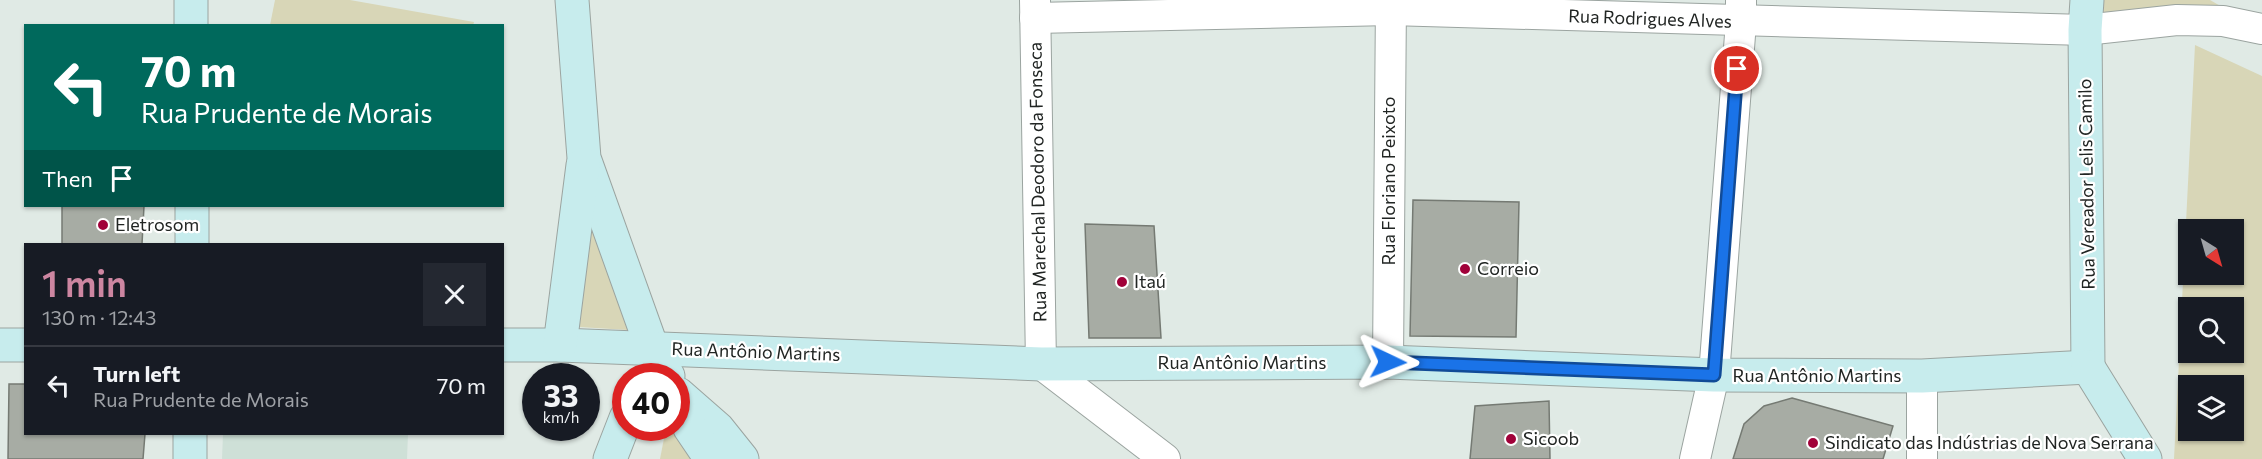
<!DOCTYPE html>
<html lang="en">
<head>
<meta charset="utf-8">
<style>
  body { margin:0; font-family:Commissioner,sans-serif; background:#242831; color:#f1f3f6; height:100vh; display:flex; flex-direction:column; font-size:22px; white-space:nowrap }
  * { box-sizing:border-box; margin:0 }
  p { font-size:20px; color:#9ea1a6 }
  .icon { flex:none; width:33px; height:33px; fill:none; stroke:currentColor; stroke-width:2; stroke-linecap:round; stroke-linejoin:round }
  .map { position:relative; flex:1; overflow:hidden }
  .sheet { position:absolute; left:24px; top:243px; width:480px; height:192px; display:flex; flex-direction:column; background:#171b24; border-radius:0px; box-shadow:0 2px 4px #0004 }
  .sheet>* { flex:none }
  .top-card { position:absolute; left:24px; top:24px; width:480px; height:183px; border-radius:0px; box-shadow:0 2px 4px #0004; background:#00695c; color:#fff; overflow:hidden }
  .needle { width:39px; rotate:143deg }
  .controls { position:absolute; left:2178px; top:219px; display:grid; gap:12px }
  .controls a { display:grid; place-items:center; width:66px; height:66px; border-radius:0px; background:#171b24; box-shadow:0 2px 4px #0004; font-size:30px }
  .speed { position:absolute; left:522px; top:363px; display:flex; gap:12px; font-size:30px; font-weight:700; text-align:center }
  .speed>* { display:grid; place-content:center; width:78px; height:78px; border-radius:50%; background:#171b24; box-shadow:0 2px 4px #0004; line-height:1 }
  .speed small { font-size:15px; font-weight:400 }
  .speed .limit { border:9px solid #d22; background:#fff; color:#111 }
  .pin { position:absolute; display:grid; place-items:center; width:51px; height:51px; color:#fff; margin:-26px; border:3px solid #fff; border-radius:50%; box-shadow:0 2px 6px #0007 }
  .me { position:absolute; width:66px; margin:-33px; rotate:92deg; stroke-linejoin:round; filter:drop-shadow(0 0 4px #0008) }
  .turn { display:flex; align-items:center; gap:21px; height:126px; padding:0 18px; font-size:27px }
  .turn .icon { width:78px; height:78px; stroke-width:2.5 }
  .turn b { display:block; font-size:42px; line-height:51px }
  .then { display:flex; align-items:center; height:57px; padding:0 18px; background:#0003; gap:12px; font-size:22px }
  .round { display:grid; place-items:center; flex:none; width:63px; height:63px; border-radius:0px; background:#242831 }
  .headline { display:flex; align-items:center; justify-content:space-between; height:102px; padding:0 18px }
  h1 { font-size:36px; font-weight:600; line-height:45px; color:#cd86a1 }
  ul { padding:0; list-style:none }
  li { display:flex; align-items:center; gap:18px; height:78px; padding:0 18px; border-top:2px solid #363941 }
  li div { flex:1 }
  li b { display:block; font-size:22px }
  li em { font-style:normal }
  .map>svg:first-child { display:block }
  .built { fill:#cee0d7 }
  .green { fill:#d8d6b7; fill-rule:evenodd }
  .building { fill:#a7aca4; stroke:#757a73; stroke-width:1.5 }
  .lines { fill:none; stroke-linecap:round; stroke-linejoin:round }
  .street-casing { stroke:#9ba4a0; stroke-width:32 }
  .secondary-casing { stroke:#9ba4a0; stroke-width:35 }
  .street { stroke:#fff; stroke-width:30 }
  .secondary { stroke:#c7eced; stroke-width:33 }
  .route-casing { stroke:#114b97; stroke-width:15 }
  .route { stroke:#1a73e8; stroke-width:10 }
  .poi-dot { fill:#a10139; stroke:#fff; stroke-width:2 }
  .labels { text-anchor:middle; stroke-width:4.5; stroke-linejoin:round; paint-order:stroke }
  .street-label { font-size:18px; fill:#212523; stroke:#fff }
  .poi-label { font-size:18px; fill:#212523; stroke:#fff; text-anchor:start }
</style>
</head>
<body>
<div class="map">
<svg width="2262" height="459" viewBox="0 0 2262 459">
  <rect width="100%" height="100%" fill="#e0eae5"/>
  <polygon class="built" points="223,434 408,434 407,459 222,459"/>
  <g class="green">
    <polygon points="275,0 350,0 474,22 473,26 270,25"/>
    <polygon points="2092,0 2210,0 2250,23 2090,27"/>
    <path d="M2195,45L2262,76V459H2174ZM2188,230H2234V274H2188ZM2188,308H2234V352H2188ZM2188,386H2234V430H2188Z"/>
    <polygon points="590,220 628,330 579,327"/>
    <polygon points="666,428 673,428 695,459 660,459"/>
  </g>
  <g class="building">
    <polygon points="1413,200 1519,202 1516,337 1410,336"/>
    <polygon points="62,206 144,206 142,244 62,244"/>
    <polygon points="1085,224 1154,226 1161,338 1089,338"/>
    <polygon points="9,384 26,384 26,434 145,434 143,459 8,459"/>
    <polygon points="1792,398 1893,426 1883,459 1733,459 1744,424 1764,406"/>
    <polygon points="1549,401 1550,459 1470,459 1475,406"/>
  </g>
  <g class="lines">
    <defs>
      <g id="street">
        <polyline points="1035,0 1041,364 1165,459"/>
        <polyline points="1035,18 1390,10 2085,30 2177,20 2223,21 2262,29"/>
        <polyline points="1388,362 1391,0"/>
        <polyline points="1695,459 1714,375 1741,22 1741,0"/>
        <polyline points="1922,459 1922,376"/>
      </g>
      <g id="secondary">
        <polyline points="191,0 191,26"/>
        <polyline points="572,0 584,158 652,348 668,376"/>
        <polyline points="2087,0 2085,30 2088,367"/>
        <polyline points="192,206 192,244"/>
        <polyline points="0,345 26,345"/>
        <polyline points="502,345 560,345 1041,364 1388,362 1714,375 1922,376 2088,367"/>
        <polyline points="560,345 583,165"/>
        <polyline points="2088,367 2145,459"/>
        <polyline points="678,394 718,429 742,459"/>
        <polyline points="681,406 690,428 711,459"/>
        <polyline points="190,459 190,434"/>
        <polyline points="610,459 626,418"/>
      </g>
    </defs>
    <use href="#street" class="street-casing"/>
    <use href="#secondary" class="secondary-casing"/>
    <use href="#street" class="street"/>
    <use href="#secondary" class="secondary"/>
  </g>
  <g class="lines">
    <defs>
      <polyline id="route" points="1388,362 1714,375 1737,69"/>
    </defs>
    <use href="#route" class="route-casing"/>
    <use href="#route" class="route"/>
  </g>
  <g class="poi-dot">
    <circle cx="103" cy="225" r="6"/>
    <circle cx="1465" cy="269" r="6"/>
    <circle cx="1122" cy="282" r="6"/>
    <circle cx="1511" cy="439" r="6"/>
    <circle cx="1813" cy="443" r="6"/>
  </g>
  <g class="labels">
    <g class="street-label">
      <text transform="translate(1650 19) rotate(2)" y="6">Rua Rodrigues Alves</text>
      <text transform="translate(1389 181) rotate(-90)" y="6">Rua Floriano Peixoto</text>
      <text transform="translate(1038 182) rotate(-91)" y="6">Rua Marechal Deodoro da Fonseca</text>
      <text transform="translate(2087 184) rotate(-91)" y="6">Rua Vereador Lelis Camilo</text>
      <text transform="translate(756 352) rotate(2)" y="6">Rua Antônio Martins</text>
      <text x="1242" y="369">Rua Antônio Martins</text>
      <text x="1817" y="382">Rua Antônio Martins</text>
    </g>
    <g class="poi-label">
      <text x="115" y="231">Eletrosom</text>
      <text x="1477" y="275">Correio</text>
      <text x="1134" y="288">Itaú</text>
      <text x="1523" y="445">Sicoob</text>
      <text x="1825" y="449">Sindicato das Indústrias de Nova Serrana</text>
    </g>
  </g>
</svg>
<div class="controls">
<a><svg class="needle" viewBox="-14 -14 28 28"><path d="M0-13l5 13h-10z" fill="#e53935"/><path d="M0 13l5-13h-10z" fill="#9ea1a6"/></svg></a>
<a><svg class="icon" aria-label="search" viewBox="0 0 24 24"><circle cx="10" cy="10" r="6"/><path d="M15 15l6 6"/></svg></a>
<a><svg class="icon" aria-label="layers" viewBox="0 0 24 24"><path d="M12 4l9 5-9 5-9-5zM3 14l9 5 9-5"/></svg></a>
</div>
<div class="speed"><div>33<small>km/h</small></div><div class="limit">40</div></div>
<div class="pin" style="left:1737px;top:69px;background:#d93025"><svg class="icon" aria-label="arrive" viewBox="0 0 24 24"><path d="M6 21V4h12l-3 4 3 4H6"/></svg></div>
<svg class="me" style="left:1388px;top:362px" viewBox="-20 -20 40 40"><path d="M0-17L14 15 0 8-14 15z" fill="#1a73e8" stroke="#fff" stroke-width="4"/></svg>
<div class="top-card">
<div class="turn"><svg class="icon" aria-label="left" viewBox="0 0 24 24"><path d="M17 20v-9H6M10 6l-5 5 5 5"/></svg><div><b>70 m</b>Rua Prudente de Morais</div></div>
<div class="then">Then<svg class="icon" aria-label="arrive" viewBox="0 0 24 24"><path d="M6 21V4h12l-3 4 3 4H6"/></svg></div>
</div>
<section class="sheet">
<div class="headline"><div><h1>1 min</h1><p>130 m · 12:43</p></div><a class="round"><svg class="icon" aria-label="close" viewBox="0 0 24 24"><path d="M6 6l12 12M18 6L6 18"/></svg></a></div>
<ul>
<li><svg class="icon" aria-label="left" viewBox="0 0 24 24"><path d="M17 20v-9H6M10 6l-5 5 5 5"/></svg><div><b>Turn left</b><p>Rua Prudente de Morais</p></div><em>70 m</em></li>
</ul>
</section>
</div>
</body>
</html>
